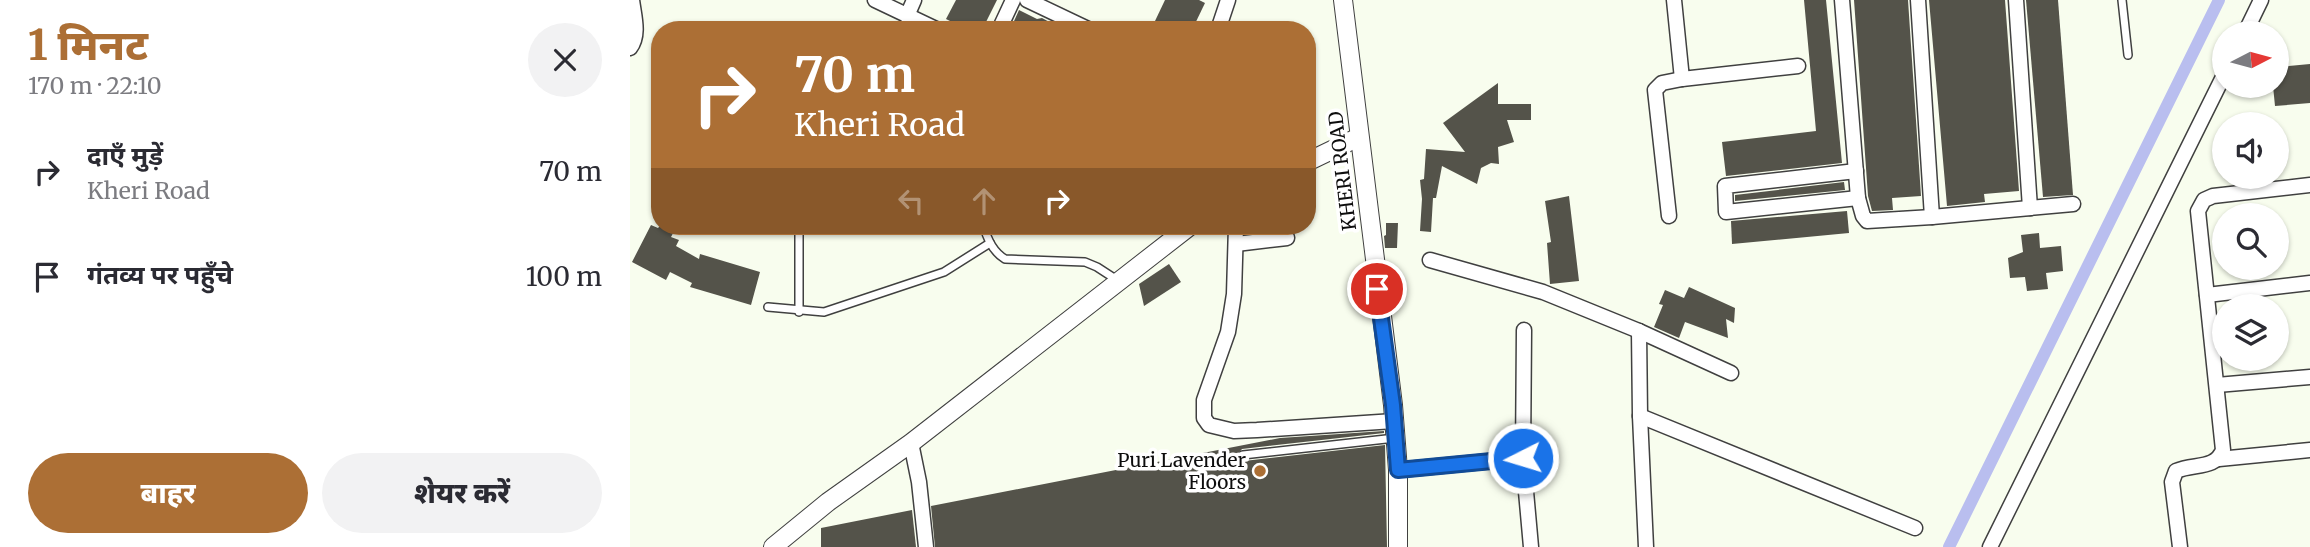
<!DOCTYPE html>
<html lang="hi">
<head>
<meta charset="utf-8">
<style>
  body { margin:0; font-family:Merriweather,"Noto Sans Devanagari",serif; background:#f2f2f3; color:#2b2b33; height:100vh; display:flex; flex-direction:column; font-size:26px; white-space:nowrap }
  * { box-sizing:border-box; margin:0 }
  p { font-size:23px; color:#7c7c81 }
  .icon { flex:none; width:38px; height:38px; fill:none; stroke:currentColor; stroke-width:2; stroke-linecap:round; stroke-linejoin:round }
  .map { position:relative; flex:1; overflow:hidden }
  .details { display:flex; flex-direction:column; background:#fff; width:630px }
  .details>* { flex:none }
  .hud { position:absolute; left:21px; top:21px; width:665px; height:214px; border-radius:28px; box-shadow:0 2px 5px #0004; background:#ac6f35; color:#fff; overflow:hidden }
  .needle { width:46px; rotate:84deg }
  .tools { position:absolute; left:1582px; top:21px; display:grid; gap:14px }
  .tools a { display:grid; place-items:center; width:77px; height:77px; border-radius:50%; background:#fff; box-shadow:0 2px 5px #0004; font-size:35px }
  .pin { position:absolute; display:grid; place-items:center; width:60px; height:60px; color:#fff; margin:-30px; border:4px solid #fff; border-radius:50%; box-shadow:0 2px 7px #0007 }
  .me { position:absolute; width:77px; margin:-38px; rotate:265deg; stroke-linejoin:round; filter:drop-shadow(0 0 5px #0008) }
  .turn { display:flex; align-items:center; gap:24px; height:147px; padding:0 28px; font-size:32px }
  .turn .icon { width:91px; height:91px; stroke-width:2.5 }
  .turn b { display:block; font-size:49px; line-height:60px }
  .lanes { display:flex; align-items:center; height:66px; padding:0 28px; background:#0003; justify-content:center; gap:35px; direction:ltr }
  .lanes .off { opacity:.35 }
  .round { display:grid; place-items:center; flex:none; width:74px; height:74px; border-radius:37px; background:#f2f2f3 }
  .summary { display:flex; align-items:center; justify-content:space-between; height:119px; padding:0 28px }
  h1 { font-size:42px; font-weight:800; line-height:52px; color:#ac6f35 }
  .primary-button { display:flex; gap:14px; margin-top:auto; padding:14px 28px }
  .primary-button a { flex:1; height:80px; border-radius:42px; background:#ac6f35; color:#fff; font-size:28px; font-weight:800; line-height:80px; text-align:center }
  .primary-button a+a { background:#f2f2f3; color:#2b2b33 }
  ul { padding:0; list-style:none }
  li { display:flex; align-items:center; gap:21px; height:105px; padding:0 28px }
  li div { flex:1 }
  li b { display:block; font-size:26px }
  li em { font-style:normal }
  main { display:flex; flex:1; min-height:0 }
  .map>svg:first-child { display:block }
  .lines { fill:none; stroke-linecap:round; stroke-linejoin:round }
  .canal { stroke:#b9beef; stroke-width:12 }
  .building { fill:#54534a }
  .service-casing { stroke:#404040; stroke-width:10 }
  .minor-casing { stroke:#404040; stroke-width:17 }
  .tertiary-casing { stroke:#404040; stroke-width:20 }
  .service { stroke:#fff; stroke-width:7 }
  .minor { stroke:#fff; stroke-width:14 }
  .tertiary { stroke:#fff; stroke-width:18 }
  .route-casing { stroke:#114b97; stroke-width:18 }
  .route { stroke:#1a73e8; stroke-width:12 }
  .poi-dot { fill:#ac6f35; stroke:#fff; stroke-width:2.5 }
  .labels { text-anchor:middle; stroke-width:7; stroke-linejoin:round; paint-order:stroke }
  .street-label { font-size:19px; fill:#0d0d0d; stroke:#fff }
  .poi-label { font-size:19px; fill:#0d0d0d; stroke:#fff; text-anchor:end }
</style>
</head>
<body>
<main>
<section class="details">
<div class="summary"><div><h1>1 मिनट</h1><p>170 m · 22:10</p></div><a class="round"><svg class="icon" aria-label="close" viewBox="0 0 24 24"><path d="M6 6l12 12M18 6L6 18"/></svg></a></div>
<ul>
<li><svg class="icon" aria-label="right" viewBox="0 0 24 24"><path d="M7 20v-9h11M14 6l5 5-5 5"/></svg><div><b>दाएँ मुड़ें</b><p>Kheri Road</p></div><em>70 m</em></li>
<li><svg class="icon" aria-label="arrive" viewBox="0 0 24 24"><path d="M6 21V4h12l-3 4 3 4H6"/></svg><div><b>गंतव्य पर पहुँचे</b></div><em>100 m</em></li>
</ul>
<div class="primary-button"><a>बाहर</a><a>शेयर करें</a></div>
</section>
<div class="map">
<svg width="1680" height="547" viewBox="0 0 1680 547">
  <rect width="100%" height="100%" fill="#f8fdee"/>
  <g class="lines">
    <polyline class="canal" points="1319,547 1589,0"/>
  </g>
  <g class="building">
    <polygon points="326,0 367,0 352,30 338,30 316,19"/>
    <polygon points="535,0 569,0 575,3 562,30 545,30 525,21"/>
    <polygon points="1174,0 1196,0 1212,163 1096,176 1092,142 1186,131"/>
    <polygon points="1224,0 1278,0 1291,196 1262,198 1263,210 1242,211 1238,196"/>
    <polygon points="1299,0 1375,0 1389,191 1354,194 1355,202 1317,206"/>
    <polygon points="1396,0 1428,0 1443,195 1413,197"/>
    <polygon points="389,10 407,19 412,18 434,30 380,30"/>
    <polygon points="1680,64 1680,103 1645,106 1643,86 1647,86 1647,67"/>
    <polygon points="868,83 868,104 901,104 901,120 877,120 884,142 868,147 869,164 861,163 851,168 847,184 812,166 806,198 803,198 801,232 790,231 792,199 790,180 794,179 796,149 835,152 813,123"/>
    <polygon points="1214,182 1215,190 1105,201 1105,195"/>
    <polygon points="939,196 949,281 920,284 917,243 921,242 915,201"/>
    <polygon points="1217,211 1219,233 1102,244 1101,221"/>
    <polygon points="756,223 768,223 767,248 755,248 754,236 756,235"/>
    <polygon points="21,225 28,228 30,226 47,226 41,237 49,240 46,246 69,259 70,254 130,272 121,305 60,287 62,283 40,272 36,280 2,262"/>
    <polygon points="1409,233 1410,248 1431,246 1433,271 1416,273 1418,289 1397,291 1395,277 1380,278 1378,258 1393,252 1391,235"/>
    <polygon points="539,264 551,282 514,306 509,284"/>
    <polygon points="1059,287 1105,308 1104,323 1096,319 1098,338 1055,322 1049,338 1024,327 1033,305 1029,304 1035,290 1054,298"/>
    <polygon points="754,431 754,433 612,449 607,455 609,459 614,461 755,445 757,547 305,547 301,506 650,438"/>
    <polygon points="282,510 286,547 191,547 191,528"/>
  </g>
  <g class="lines">
    <defs>
      <g id="service">
        <polyline points="1492,0 1498,55"/>
        <polyline points="169,226 169,312"/>
        <path d="M354,226C357,239 362,251 375,259L455,262L467,267L487,280"/>
        <polyline points="138,307 194,312 314,272 360,243"/>
        <polyline points="613,455 765,438"/>
      </g>
      <g id="minor">
        <polyline points="245,0 308,30"/>
        <polyline points="397,0 460,30"/>
        <polyline points="1044,0 1052,79 1168,66"/>
        <polyline points="1212,0 1228,198 1233,216 1237,221 1302,217 1443,204"/>
        <polyline points="1288,0 1302,217"/>
        <polyline points="1386,0 1400,208"/>
        <polyline points="277,16 284,0"/>
        <polyline points="369,30 383,0"/>
        <polyline points="588,30 598,0"/>
        <polyline points="1615,33 1631,0"/>
        <path d="M0,48C10,35 4,16 2,0"/>
        <polyline points="1226,171 1095,186 1096,212 1228,198"/>
        <polyline points="1039,216 1025,90 1032,83 1052,79"/>
        <polyline points="606,226 604,294 598,332 574,400 574,418 579,425 604,431 627,430 764,421"/>
        <polyline points="606,244 657,238"/>
        <polyline points="800,260 913,292 1009,331 1101,373"/>
        <polyline points="1577,295 1680,283"/>
        <polyline points="894,330 893,458 901,547"/>
        <polyline points="1009,331 1010,416 1016,547"/>
        <polyline points="1587,385 1680,377"/>
        <polyline points="1010,416 1285,528"/>
        <polyline points="281,443 289,482 296,547"/>
        <polyline points="1589,459 1680,450"/>
        <polyline points="768,470 893,458"/>
        <polyline points="1360,547 1594,75"/>
        <path d="M1550,547L1542,482L1546,471C1564,463 1585,470 1593,450L1568,211L1574,200L1583,196L1680,185"/>
      </g>
      <g id="tertiary">
        <polyline points="713,0 763,405 768,470 768,547"/>
        <polyline points="677,162 729,137"/>
        <polyline points="143,547 198,502 281,443 560,226"/>
      </g>
    </defs>
    <use href="#service" class="service-casing"/>
    <use href="#minor" class="minor-casing"/>
    <use href="#tertiary" class="tertiary-casing"/>
    <use href="#service" class="service"/>
    <use href="#minor" class="minor"/>
    <use href="#tertiary" class="tertiary"/>
  </g>
  <g class="lines">
    <defs>
      <polyline id="route" points="747,289 763,405 768,470 893,458"/>
    </defs>
    <use href="#route" class="route-casing"/>
    <use href="#route" class="route"/>
  </g>
  <circle class="poi-dot" cx="630" cy="471" r="7"/>
  <g class="labels">
    <g class="street-label">
      <text transform="translate(712 171) rotate(-97)" y="7">KHERI ROAD</text>
    </g>
    <g class="poi-label">
      <text x="616" y="467">Puri Lavender<tspan x="616" dy="22">Floors</tspan></text>
    </g>
  </g>
</svg>
<div class="tools">
<a><svg class="needle" viewBox="-14 -14 28 28"><path d="M0-13l5 13h-10z" fill="#e53935"/><path d="M0 13l5-13h-10z" fill="#7c7c81"/></svg></a>
<a><svg class="icon" aria-label="sound" viewBox="0 0 24 24"><path d="M4 9h4l5-4v14l-5-4H4zM17 9q2 3 0 6"/></svg></a>
<a><svg class="icon" aria-label="search" viewBox="0 0 24 24"><circle cx="10" cy="10" r="6"/><path d="M15 15l6 6"/></svg></a>
<a><svg class="icon" aria-label="layers" viewBox="0 0 24 24"><path d="M12 4l9 5-9 5-9-5zM3 14l9 5 9-5"/></svg></a>
</div>
<div class="pin" style="left:747px;top:289px;background:#d93025"><svg class="icon" aria-label="arrive" viewBox="0 0 24 24"><path d="M6 21V4h12l-3 4 3 4H6"/></svg></div>
<svg class="me" style="left:893px;top:458px" viewBox="-20 -20 40 40"><circle r="17" fill="#1a73e8" stroke="#fff" stroke-width="3"/><path d="M0-11L8 9 0 5-8 9z" fill="#fff"/></svg>
<div class="hud">
<div class="turn"><svg class="icon" aria-label="right" viewBox="0 0 24 24"><path d="M7 20v-9h11M14 6l5 5-5 5"/></svg><div><b>70 m</b>Kheri Road</div></div>
<div class="lanes"><svg class="icon off" aria-label="left" viewBox="0 0 24 24"><path d="M17 20v-9H6M10 6l-5 5 5 5"/></svg><svg class="icon off" aria-label="ahead" viewBox="0 0 24 24"><path d="M12 20V5M6 11l6-6 6 6"/></svg><svg class="icon" aria-label="right" viewBox="0 0 24 24"><path d="M7 20v-9h11M14 6l5 5-5 5"/></svg></div>
</div>
</div>
</main>
</body>
</html>
